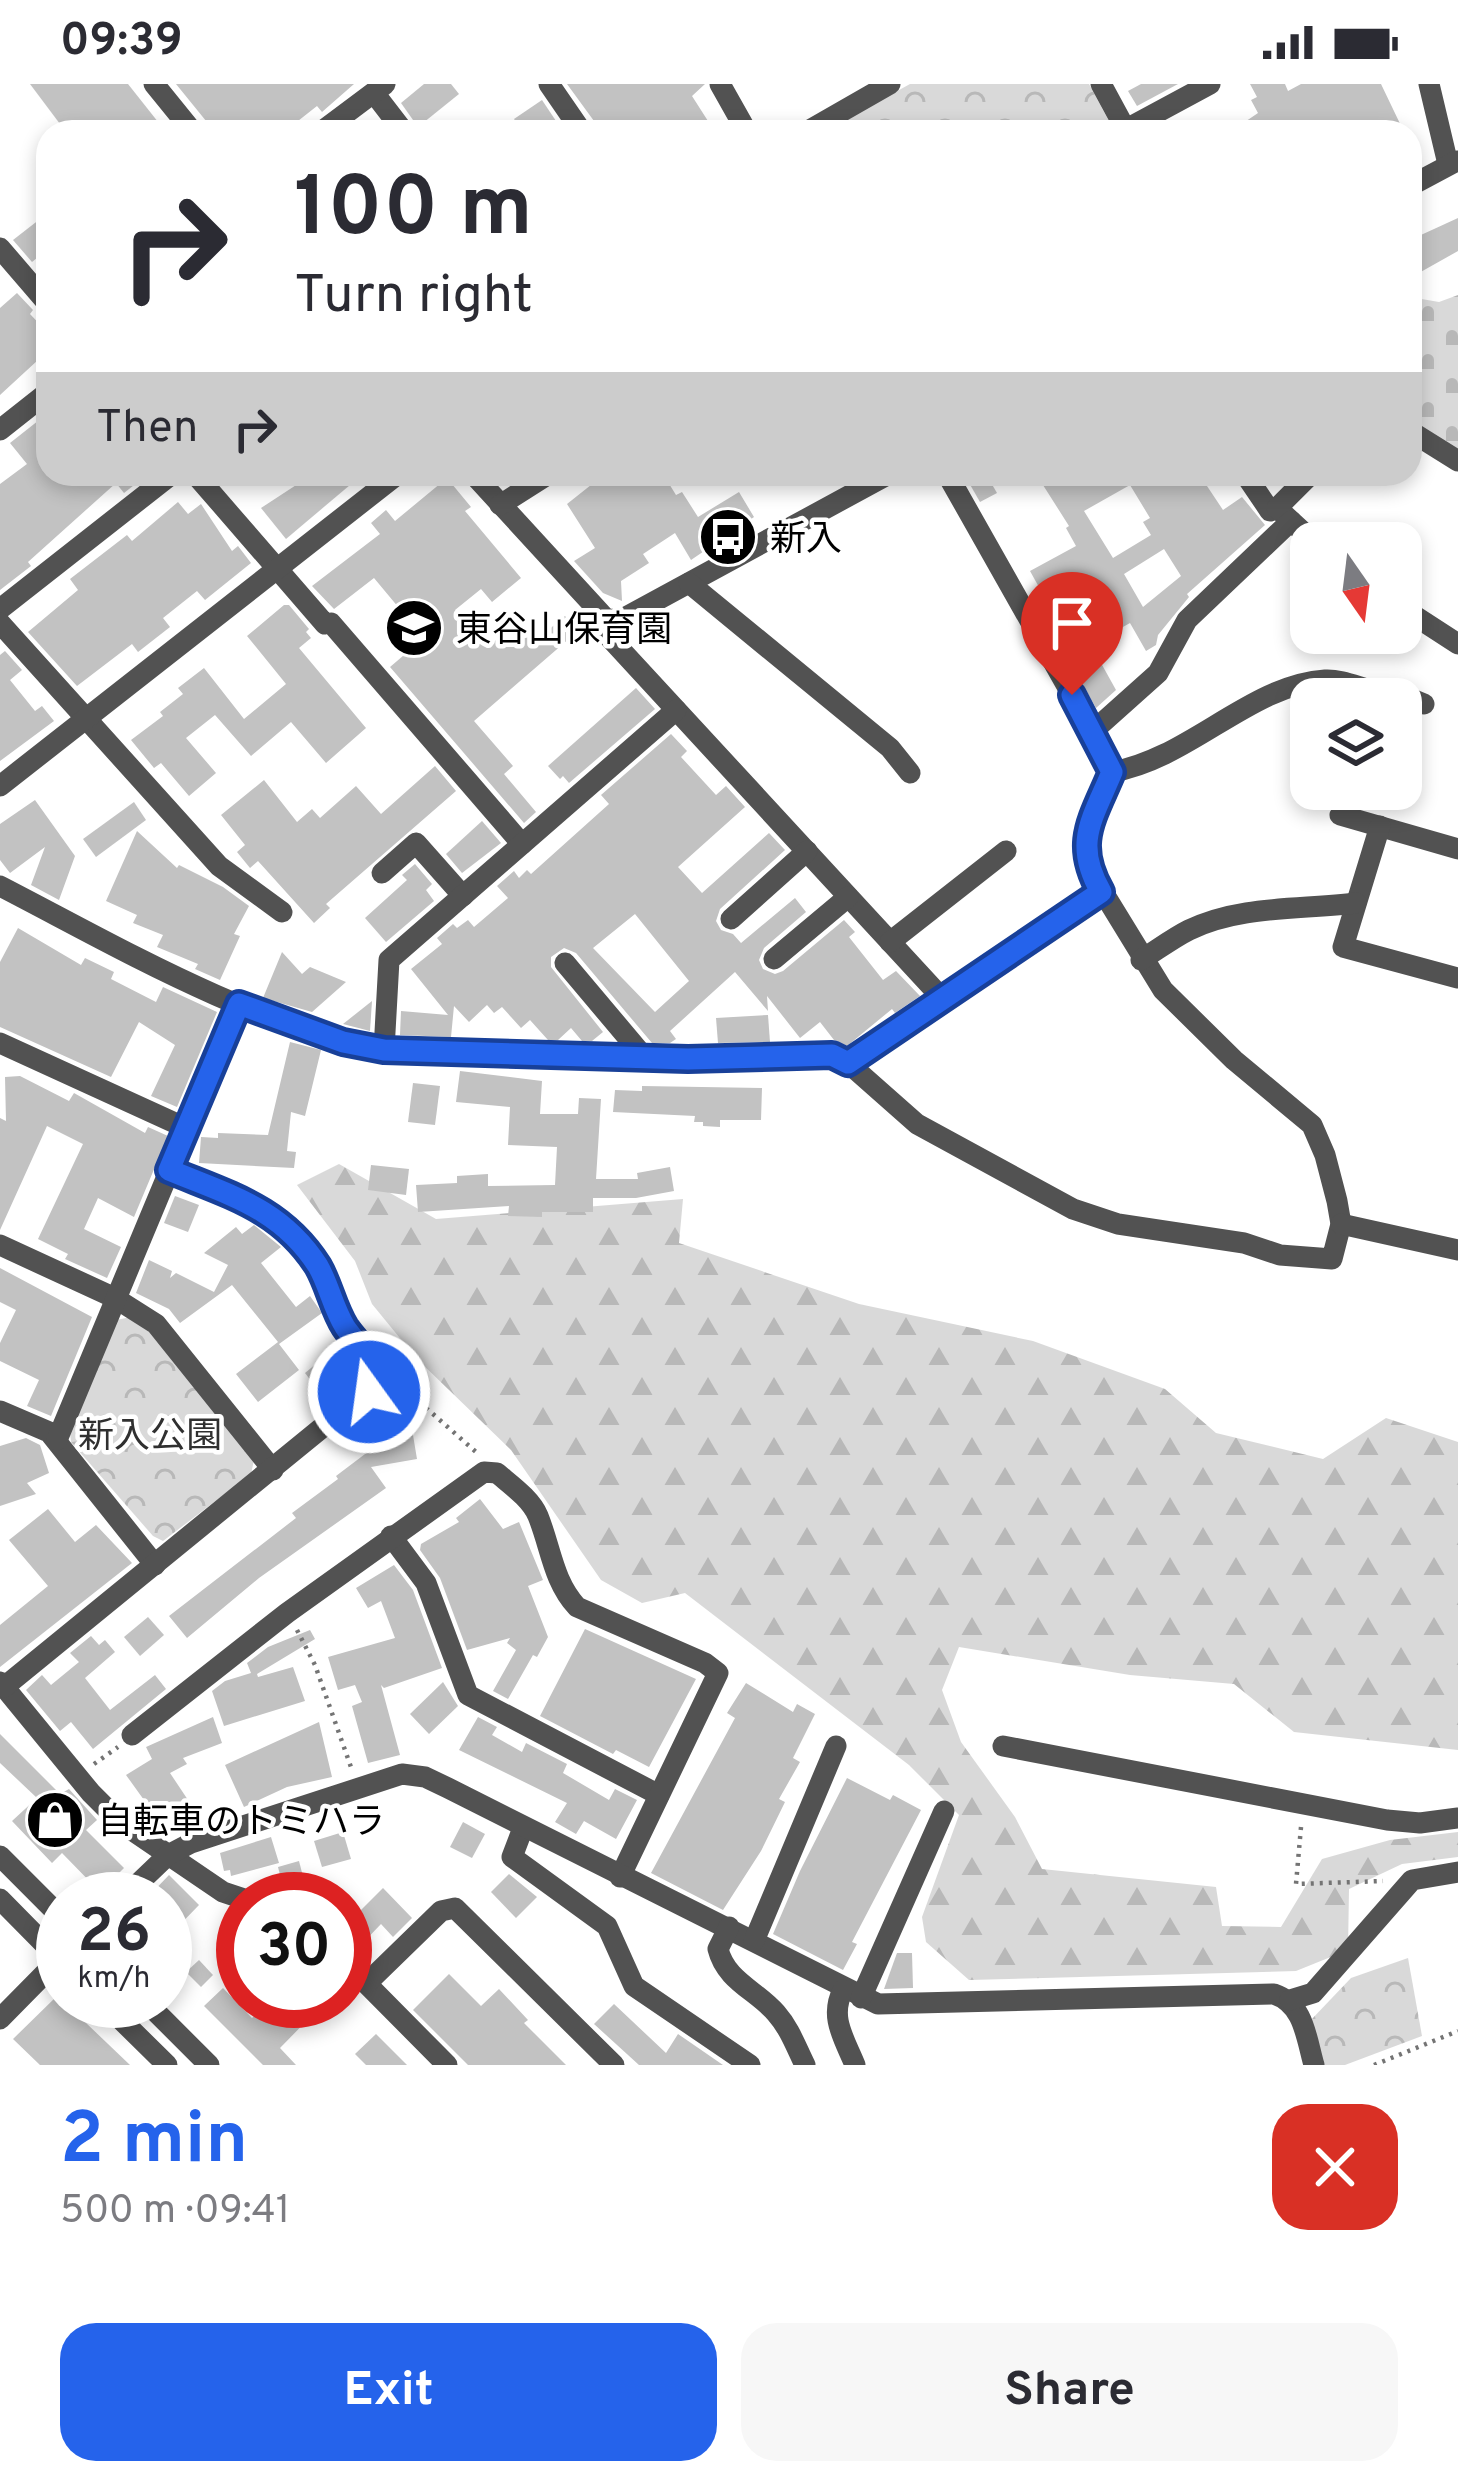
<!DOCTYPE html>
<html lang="en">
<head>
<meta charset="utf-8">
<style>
  body { margin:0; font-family:Overpass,"Noto Sans JP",sans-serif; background:#f7f7f7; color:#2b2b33; height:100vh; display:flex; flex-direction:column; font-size:45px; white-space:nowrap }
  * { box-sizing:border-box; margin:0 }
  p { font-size:39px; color:#7c7c81 }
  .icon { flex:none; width:66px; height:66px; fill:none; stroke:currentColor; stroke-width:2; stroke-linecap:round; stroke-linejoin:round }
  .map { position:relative; height:1981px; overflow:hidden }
  .panel { display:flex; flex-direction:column; background:#fff; flex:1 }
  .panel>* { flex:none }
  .banner { position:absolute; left:36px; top:36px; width:1386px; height:366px; border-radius:36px; box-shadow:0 6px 18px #0003; background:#fff; color:#2b2b33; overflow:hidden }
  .needle { width:78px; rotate:166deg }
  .controls { position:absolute; left:1290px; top:438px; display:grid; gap:24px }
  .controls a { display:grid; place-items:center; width:132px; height:132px; border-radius:24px; background:#fff; box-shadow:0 6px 18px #0003; font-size:60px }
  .speed { position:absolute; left:36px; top:1788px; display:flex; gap:24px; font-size:60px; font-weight:700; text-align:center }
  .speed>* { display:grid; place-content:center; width:156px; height:156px; border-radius:50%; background:#fff; box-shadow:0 6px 18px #0003; line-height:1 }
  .speed small { font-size:30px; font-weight:400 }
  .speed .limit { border:18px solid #d22; background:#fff; color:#111 }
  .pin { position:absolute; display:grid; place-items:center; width:102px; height:102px; color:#fff; margin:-123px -51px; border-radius:50% 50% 50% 0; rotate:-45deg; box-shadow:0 0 12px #0007 }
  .pin .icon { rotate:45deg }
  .me { position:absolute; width:132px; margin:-66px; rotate:346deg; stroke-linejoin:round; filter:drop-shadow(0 0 9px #0008) }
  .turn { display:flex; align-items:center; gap:42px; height:252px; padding:0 60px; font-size:54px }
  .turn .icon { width:156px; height:156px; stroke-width:2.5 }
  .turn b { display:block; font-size:84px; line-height:102px }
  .then { display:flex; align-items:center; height:114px; padding:0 60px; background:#0003; gap:24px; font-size:45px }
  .round { display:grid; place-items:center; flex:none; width:126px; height:126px; border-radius:36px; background:#f7f7f7 }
  .summary { display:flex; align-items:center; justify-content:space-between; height:204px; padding:0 60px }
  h1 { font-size:72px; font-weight:700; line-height:90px; color:#2563eb }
  .cta { display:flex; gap:24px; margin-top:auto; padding:24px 60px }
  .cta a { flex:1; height:138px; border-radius:36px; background:#2563eb; color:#fff; font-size:48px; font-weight:700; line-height:138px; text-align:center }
  .cta a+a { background:#f7f7f7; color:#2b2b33 }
  .status { display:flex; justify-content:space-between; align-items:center; height:84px; padding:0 60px; background:#fff; direction:ltr }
  .status svg { height:33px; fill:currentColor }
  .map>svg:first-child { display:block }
  .forest { fill:url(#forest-firs) }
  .cemetery { fill:url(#cemetery-stones) }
  .park { fill:url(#park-crowns) }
  .building { fill:#c2c2c2; fill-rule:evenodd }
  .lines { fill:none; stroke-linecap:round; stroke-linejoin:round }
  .path { stroke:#747474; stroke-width:4.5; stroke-dasharray:3 6; stroke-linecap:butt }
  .minor { stroke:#525252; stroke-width:21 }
  .route-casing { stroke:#184099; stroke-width:30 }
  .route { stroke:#2563eb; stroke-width:21 }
  .labels { text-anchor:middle; stroke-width:9; stroke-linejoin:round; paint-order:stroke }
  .poi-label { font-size:36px; fill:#000; stroke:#fff; text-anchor:start }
  .park-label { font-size:36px; fill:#303030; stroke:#fff }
</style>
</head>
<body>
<div class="status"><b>09:39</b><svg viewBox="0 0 49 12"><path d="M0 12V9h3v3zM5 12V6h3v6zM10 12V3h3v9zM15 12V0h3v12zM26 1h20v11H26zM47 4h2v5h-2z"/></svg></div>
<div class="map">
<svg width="1458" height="1981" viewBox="0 0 1458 1981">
  <defs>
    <pattern id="forest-firs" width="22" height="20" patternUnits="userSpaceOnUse" patternTransform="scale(3)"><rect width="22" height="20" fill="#d9d9d9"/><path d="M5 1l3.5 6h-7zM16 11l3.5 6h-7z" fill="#b8b8b8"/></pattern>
    <pattern id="cemetery-stones" width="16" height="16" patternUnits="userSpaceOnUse" patternTransform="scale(3)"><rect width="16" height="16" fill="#d9d9d9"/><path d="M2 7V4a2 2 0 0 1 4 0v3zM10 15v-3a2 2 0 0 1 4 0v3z" fill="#b8b8b8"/></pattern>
    <pattern id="park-crowns" width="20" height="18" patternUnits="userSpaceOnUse" patternTransform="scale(3)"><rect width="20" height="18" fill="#d9d9d9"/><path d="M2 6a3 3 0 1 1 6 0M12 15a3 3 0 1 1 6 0" fill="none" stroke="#b8b8b8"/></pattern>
  </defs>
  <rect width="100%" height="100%" fill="#fff"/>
  <polygon class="forest" points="339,1080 436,1135 683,1115 679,1159 859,1220 1033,1257 1165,1305 1216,1349 1323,1375 1386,1334 1458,1358 1458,1666 1294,1648 1234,1600 1130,1591 959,1563 942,1606 961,1658 1015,1733 1042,1785 1216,1803 1222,1842 1281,1843 1322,1775 1390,1756 1458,1748 1458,1773 1402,1780 1349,1805 1348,1866 1296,1887 969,1896 926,1858 922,1833 959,1731 909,1681 685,1509 642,1519 601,1496 511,1366 417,1275 372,1220 355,1177 297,1101"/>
  <polygon class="cemetery" points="1458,211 1458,368 1410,335 1410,213 1439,218"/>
  <g class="park">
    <polygon points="910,0 1089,0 1110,39 1109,47 823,48"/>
    <polygon points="131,1233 142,1239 254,1376 251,1390 163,1457 153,1452 71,1358 70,1349 116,1236"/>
    <polygon points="1408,1874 1422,1952 1345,1981 1323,1981 1310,1937 1351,1894"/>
  </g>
  <g class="building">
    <polygon points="30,0 128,0 166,48 66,48"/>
    <polygon points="176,0 354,0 322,28 317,22 284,48 215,48"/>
    <polygon points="424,0 451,0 459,10 418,43 401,19"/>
    <polygon points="567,0 705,0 692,12 715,48 602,48"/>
    <polygon points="1141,0 1178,0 1137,22 1128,7"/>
    <polygon points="1250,0 1285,0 1288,7 1301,0 1381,0 1404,48 1230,48 1258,29 1251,16 1257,13"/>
    <polygon points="542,16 556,37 540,48 523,48 514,35"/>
    <polygon points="1458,134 1458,167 1410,194 1410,156"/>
    <polygon points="40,135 48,145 48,165 32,178 13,156"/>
    <polygon points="17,209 33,226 30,230 48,249 48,287 38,276 0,311 0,224"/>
    <polygon points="48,329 48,390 148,390 124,409 116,399 28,478 31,482 0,506 0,400 27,380 10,359"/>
    <polygon points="313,390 363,390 286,455 261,424"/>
    <polygon points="618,390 663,390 676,411 682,408 698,433 739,408 754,433 691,476 675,449 643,470 649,479 621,497 622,517 603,509 574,477 595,464 567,420 596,397 599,402"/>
    <polygon points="964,390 986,390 997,409 980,418"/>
    <path d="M1036,390H1199L1223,426L1242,413L1265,441L1187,510L1189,513L1158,551L1156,561L1146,567L1130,539L1091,561L1116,606L1096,624L1047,537L1055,532L1030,487L1076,462L1066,444L1069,442ZM1130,401L1150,434L1143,438L1151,451L1113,474L1084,427ZM1164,465L1181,492L1143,523L1124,490Z"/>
    <polygon points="447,394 471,423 465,427 521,494 492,518 481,505 455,526 487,564 515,539 533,559 565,532 578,547 474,637 513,682 504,690 536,728 524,739 390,583 424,554 374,494 334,525 312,502 380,450 371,439 386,426 395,437"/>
    <polygon points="178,418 188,430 201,420 232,467 238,462 251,479 205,516 197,507 163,534 170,543 138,568 132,560 77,602 28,548 78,506 70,495 127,451 132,457"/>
    <polygon points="284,521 289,521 309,545 306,548 311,554 299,564 366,644 326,679 291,638 251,672 215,631 186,654 216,689 189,712 161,679 154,684 131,656 163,632 160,628 183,610 178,604 204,584 244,635 286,600 247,552"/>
    <polygon points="5,567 22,586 10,596 35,627 42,622 54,637 0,677 0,571"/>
    <polygon points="636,604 655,625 569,699 563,692 560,695 548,682"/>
    <path d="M671,650L687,667L681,673L716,711L726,702L745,723L678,783L702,809L769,749L785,766L720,825L716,837L721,846L733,850L741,859L795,814L806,828L764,864L759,876L763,885L775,890L783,887L844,836L855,848L849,853L883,896L896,887L920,912L895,929L892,925L847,962L834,956L820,938L800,954L767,912L768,927L735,888L670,947L676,955L670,959H652L576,869L564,864L551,873V883L603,948L592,957H582L571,944L558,956H548L530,936L521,944L502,923L494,929L487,921L469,938L454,922L451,953L400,951L401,927L448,931L411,885L442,860L437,854L453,840L457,844L468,836L474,843L508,814L497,802L514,787L519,794L527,786L531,790L609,720L601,711ZM635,830L689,897L655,928L593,864Z"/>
    <polygon points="435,682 456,707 326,820 330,824 314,839 258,777 250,784 237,768 245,761 221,731 264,696 297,738 312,725 320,734 356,702 381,730"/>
    <polygon points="35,716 75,772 59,816 31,801 45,763 10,789 0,776 0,740"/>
    <polygon points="134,718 146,736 96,773 83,755"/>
    <polygon points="482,737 501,759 462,789 446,770"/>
    <polygon points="137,747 177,784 179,781 223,803 249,822 234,850 240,852 220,896 195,885 198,880 157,863 163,851 133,839 137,831 106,817"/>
    <polygon points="415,780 432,800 426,806 434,817 386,858 365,834 407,796 402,791"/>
    <polygon points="18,844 81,881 85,874 114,888 111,895 156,918 163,903 217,928 177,1023 151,1012 175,961 139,938 111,993 0,943 0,878"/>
    <polygon points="282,868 302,890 310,883 346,898 312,928 263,914"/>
    <polygon points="372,917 370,947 343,940"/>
    <polygon points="768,931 770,958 718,959 716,934"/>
    <polygon points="290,958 321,966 305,1032 291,1028 287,1067 296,1068 294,1084 199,1079 201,1053 218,1054 218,1049 268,1051"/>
    <polygon points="460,987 542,997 540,1030 578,1030 579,1014 601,1015 596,1095 638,1095 637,1089 670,1083 674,1107 636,1114 593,1114 593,1128 542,1128 542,1133 508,1132 509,1122 418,1128 416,1101 457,1099 457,1092 488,1090 488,1102 555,1101 557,1063 508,1061 510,1023 456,1018"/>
    <polygon points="20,992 69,1017 74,1009 145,1049 148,1043 168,1052 134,1133 98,1114 84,1145 121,1163 107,1194 65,1175 68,1170 38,1155 83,1060 47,1042 0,1146 0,1034 6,1037 5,993"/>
    <polygon points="413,999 440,1002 435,1041 408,1038"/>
    <polygon points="642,1002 762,1004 761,1036 720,1036 720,1043 703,1042 703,1038 694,1038 695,1032 613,1028 615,1006 642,1007"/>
    <polygon points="371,1081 409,1085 406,1111 368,1106"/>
    <polygon points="175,1112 199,1121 188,1148 164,1139"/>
    <polygon points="254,1141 281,1163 261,1179 296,1223 310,1212 322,1229 279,1260 299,1286 258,1318 236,1290 278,1258 232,1201 180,1239 169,1225 136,1209 149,1176 172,1187 170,1194 176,1189 214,1208 228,1181 204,1169 236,1143 242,1150"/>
    <polygon points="0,1184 92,1233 51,1332 27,1322 39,1296 0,1277 0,1259 16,1226 0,1218"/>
    <polygon points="334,1265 358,1294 328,1319 305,1289"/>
    <polygon points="410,1333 417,1375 371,1383 386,1404 259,1494 187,1554 169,1532 296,1434 292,1429 338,1395 336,1392 369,1367 368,1362 389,1358 385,1337"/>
    <polygon points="26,1354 40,1361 49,1389 27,1399 36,1410 0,1422 0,1362"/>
    <polygon points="480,1415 503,1445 519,1438 543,1496 528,1502 548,1553 537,1573 533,1571 508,1615 493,1607 516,1566 507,1559 510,1554 467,1566 440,1494 420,1466 421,1460 459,1438 456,1434"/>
    <polygon points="48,1425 75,1458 96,1441 132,1479 0,1583 0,1541 48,1502 9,1456"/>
    <polygon points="394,1481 413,1506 442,1584 384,1604 381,1601 400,1671 368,1679 352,1622 362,1618 355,1601 338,1606 328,1573 395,1554 381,1517 368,1524 356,1504"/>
    <polygon points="148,1533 164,1551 140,1572 124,1553"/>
    <polygon points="585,1545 696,1595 649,1683 616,1666 613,1670 540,1632"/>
    <polygon points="310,1546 315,1555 257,1590 258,1593 293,1583 305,1617 224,1642 212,1607 225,1597 251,1589 247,1579 268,1563"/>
    <polygon points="91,1552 99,1561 105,1556 115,1568 85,1594 110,1626 155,1591 166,1605 93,1665 71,1638 60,1647 26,1606 42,1591 51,1601 79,1578 70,1569"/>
    <polygon points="443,1598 458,1622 429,1650 410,1630"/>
    <polygon points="746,1599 793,1628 797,1620 815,1630 793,1674 800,1678 779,1715 785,1718 761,1767 723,1826 651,1789 735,1634 727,1629"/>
    <polygon points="213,1633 222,1659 183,1674 187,1680 170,1689 192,1722 162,1741 126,1691 152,1675 146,1663"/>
    <polygon points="478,1633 497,1643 492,1651 522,1668 526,1659 567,1680 563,1689 609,1716 615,1705 637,1716 616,1755 584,1737 576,1750 555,1738 567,1719 459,1666"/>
    <polygon points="319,1638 332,1693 287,1703 244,1723 225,1681"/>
    <polygon points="0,1650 60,1710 69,1705 97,1736 86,1746 124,1784 100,1808 62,1769 52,1779 12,1737 37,1714 0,1679"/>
    <polygon points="847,1694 890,1716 893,1711 921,1726 852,1858 857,1860 843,1886 773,1850 800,1787"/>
    <polygon points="463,1738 485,1750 472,1774 450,1763"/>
    <polygon points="343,1748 351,1775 322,1783 314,1757"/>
    <polygon points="271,1753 279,1779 231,1792 230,1786 224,1787 220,1769"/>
    <polygon points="299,1777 306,1804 285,1810 278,1783"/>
    <polygon points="509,1790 537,1813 516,1834 491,1808"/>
    <polygon points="169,1791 199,1821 165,1856 165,1815 146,1815"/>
    <polygon points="383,1804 412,1834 393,1853 381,1840 357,1865 345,1853 345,1831 354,1821 360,1827"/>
    <polygon points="897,1869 912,1869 913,1904 884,1905"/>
    <polygon points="199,1876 213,1891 201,1903 186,1888"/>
    <polygon points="449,1890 481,1922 499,1905 528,1936 524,1939 566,1981 468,1981 413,1926"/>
    <polygon points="223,1904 252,1934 269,1917 326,1917 280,1964 296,1981 263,1981 204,1922"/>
    <polygon points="58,1911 63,1917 130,1981 40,1981 13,1955"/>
    <polygon points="614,1920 666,1969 678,1950 723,1981 639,1981 594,1940"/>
    <polygon points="376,1950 407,1981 366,1981 355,1970"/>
  </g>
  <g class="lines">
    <g class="path">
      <polyline points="399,1300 476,1368"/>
      <polyline points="297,1546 315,1581 352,1686"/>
      <polyline points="94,1680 118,1663"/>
      <polyline points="1301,1743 1296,1800 1383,1797"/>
      <polyline points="1374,1981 1458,1947"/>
    </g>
    <g class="minor">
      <polyline points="154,0 193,48"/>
      <polyline points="549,0 582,48"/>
      <polyline points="720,0 747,48"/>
      <polyline points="1101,0 1127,48"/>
      <polyline points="1429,0 1448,80"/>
      <polyline points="374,9 404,48"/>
      <polyline points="321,48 385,0"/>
      <polyline points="806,48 890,0"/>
      <polyline points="1121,48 1210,0"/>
      <polyline points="1410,102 1457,77"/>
      <polyline points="0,164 48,220"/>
      <polyline points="0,346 48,308"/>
      <polyline points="1410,347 1458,377"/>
      <polyline points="195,390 325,540 331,539 522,760"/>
      <polyline points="473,390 607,536 626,533 889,390"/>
      <polyline points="1245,390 1270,427 1277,424"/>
      <polyline points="1311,390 1277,424 1315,459"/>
      <polyline points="500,421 549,390"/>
      <polyline points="689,499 890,664 910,689"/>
      <polyline points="1401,523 1458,560"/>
      <polyline points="0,525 172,390"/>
      <polyline points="607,536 609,553 941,913"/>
      <polyline points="0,539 219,782 282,828"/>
      <polyline points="1092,648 1158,589 1187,536 1291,437"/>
      <path d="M1112,688C1189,675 1250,601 1325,596C1343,595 1362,605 1380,608C1396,611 1409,613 1424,620"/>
      <polyline points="0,702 398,390"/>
      <polyline points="1340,731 1458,765"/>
      <polyline points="1380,742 1343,863 1458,894"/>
      <polyline points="382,789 416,759 463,812"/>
      <path d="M0,802C122,865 248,940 384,966L688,975L832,971L848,979L917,1040L1073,1125L1118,1140L1244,1159L1280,1171L1332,1175L1341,1140L1337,1117L1325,1071L1312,1041L1234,976L1163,906L1087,782L1084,755L1112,688L1111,680L947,390"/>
      <polyline points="731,835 807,767"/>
      <polyline points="890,858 1006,767"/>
      <polyline points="774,875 848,813"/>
      <path d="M1141,876C1157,866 1173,854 1189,846C1240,821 1301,826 1356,819"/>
      <polyline points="565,879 645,974"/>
      <polyline points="0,959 186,1044"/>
      <polyline points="384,966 389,876 676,626"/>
      <polyline points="848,979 1101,808"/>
      <polyline points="1341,1140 1458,1166"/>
      <polyline points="0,1161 115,1214 156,1240 273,1386"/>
      <polyline points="0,1327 49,1348 155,1481"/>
      <polyline points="57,1356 239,920"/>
      <polyline points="391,1452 426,1499 468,1611 659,1711"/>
      <polyline points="0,1598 91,1709 120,1738 223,1808 244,1815"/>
      <path d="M4,1603L378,1298C378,1276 356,1261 345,1243C333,1224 329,1201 318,1182C281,1124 228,1111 169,1086"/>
      <path d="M132,1651L287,1529L484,1388L497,1389C511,1401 531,1415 538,1432C551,1464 553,1497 577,1523L705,1579L718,1589L620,1793"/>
      <polyline points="1003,1662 1387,1736 1420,1739 1458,1734"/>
      <polyline points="523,1744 512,1773 607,1842 634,1902 750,1981"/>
      <polyline points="0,1772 63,1835"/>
      <polyline points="0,1815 63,1879"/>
      <path d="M122,1815L168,1771L191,1759L402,1690L425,1693L448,1704L878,1920L1274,1910C1304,1920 1306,1953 1314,1981"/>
      <path d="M729,1843L718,1865C726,1897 756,1906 776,1929C790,1945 796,1963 805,1981"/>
      <polyline points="754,1857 836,1662"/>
      <polyline points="345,1878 447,1981"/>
      <polyline points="367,1899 441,1827 455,1824 614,1981"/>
      <path d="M843,1906C829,1933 844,1954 855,1981"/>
      <polyline points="861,1914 944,1727"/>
      <polyline points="1290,1916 1313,1909 1412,1796 1458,1788"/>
      <polyline points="102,1917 167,1981"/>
      <polyline points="145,1917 209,1981"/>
      <polyline points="0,1935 63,1871"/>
    </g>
  </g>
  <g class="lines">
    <defs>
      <path id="route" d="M369,1308L378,1298C378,1276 357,1261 345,1243C333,1224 329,1201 318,1182C281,1124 229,1111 169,1086L239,920L343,958L384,966L688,975L832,971L848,979L1101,808C1073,759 1092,736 1112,688L1072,611"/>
    </defs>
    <use href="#route" class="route-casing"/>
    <use href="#route" class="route"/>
  </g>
  <defs>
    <symbol id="bus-disc" viewBox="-11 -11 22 22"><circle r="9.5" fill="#000" stroke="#fff"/><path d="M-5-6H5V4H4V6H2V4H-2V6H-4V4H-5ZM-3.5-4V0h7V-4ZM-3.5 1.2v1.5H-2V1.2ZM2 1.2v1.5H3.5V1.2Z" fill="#fff"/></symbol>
    <symbol id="school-disc" viewBox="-11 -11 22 22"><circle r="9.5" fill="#000" stroke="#fff"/><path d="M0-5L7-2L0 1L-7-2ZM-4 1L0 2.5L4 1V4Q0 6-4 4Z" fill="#fff"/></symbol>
    <symbol id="shop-disc" viewBox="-11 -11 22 22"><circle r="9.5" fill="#000" stroke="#fff"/><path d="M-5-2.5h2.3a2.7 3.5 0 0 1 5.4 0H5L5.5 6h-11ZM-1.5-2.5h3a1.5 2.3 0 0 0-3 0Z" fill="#fff"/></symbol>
  </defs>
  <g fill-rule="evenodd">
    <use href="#bus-disc" x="695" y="420" width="66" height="66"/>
    <use href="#school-disc" x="381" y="511" width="66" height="66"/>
    <use href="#shop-disc" x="22" y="1703" width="66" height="66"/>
  </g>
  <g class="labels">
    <g class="poi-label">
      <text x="770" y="466">新入</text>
      <text x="456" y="557">東谷山保育園</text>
      <text x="97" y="1749">自転車のトミハラ</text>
    </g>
    <g class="park-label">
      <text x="150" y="1363">新入公園</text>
    </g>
  </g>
</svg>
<div class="controls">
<a><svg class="needle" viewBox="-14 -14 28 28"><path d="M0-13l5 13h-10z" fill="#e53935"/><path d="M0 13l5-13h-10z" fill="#7c7c81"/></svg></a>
<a><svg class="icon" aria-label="layers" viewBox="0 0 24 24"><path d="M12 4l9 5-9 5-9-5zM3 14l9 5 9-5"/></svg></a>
</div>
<div class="speed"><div>26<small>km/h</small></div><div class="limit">30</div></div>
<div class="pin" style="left:1072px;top:611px;background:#d93025"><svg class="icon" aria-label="arrive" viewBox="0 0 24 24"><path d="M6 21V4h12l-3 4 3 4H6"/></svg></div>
<svg class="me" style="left:369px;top:1308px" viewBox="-20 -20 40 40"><circle r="17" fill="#2563eb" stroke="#fff" stroke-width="3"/><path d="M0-11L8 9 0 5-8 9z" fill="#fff"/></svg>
<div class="banner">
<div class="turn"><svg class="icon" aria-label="right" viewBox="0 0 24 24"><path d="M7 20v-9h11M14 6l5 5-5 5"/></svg><div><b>100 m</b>Turn right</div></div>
<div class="then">Then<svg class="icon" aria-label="right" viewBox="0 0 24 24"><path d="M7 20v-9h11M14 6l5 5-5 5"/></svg></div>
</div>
</div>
<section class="panel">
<div class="summary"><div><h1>2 min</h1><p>500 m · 09:41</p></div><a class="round" style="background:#d93025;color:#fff"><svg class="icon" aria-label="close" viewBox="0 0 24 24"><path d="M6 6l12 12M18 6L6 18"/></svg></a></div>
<div class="cta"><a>Exit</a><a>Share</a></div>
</section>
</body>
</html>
